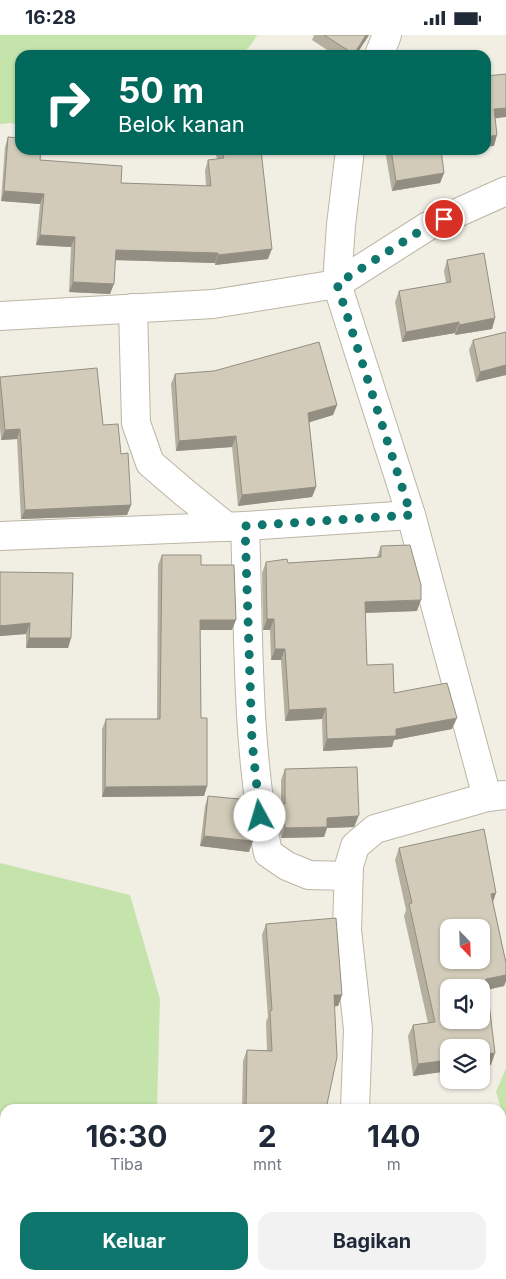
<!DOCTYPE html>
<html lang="id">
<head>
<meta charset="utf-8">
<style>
  body { margin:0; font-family:Inter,sans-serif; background:#f2f2f3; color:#1f2937; height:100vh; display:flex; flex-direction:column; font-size:19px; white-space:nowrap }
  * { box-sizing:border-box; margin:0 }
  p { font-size:16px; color:#747a83 }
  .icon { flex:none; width:28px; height:28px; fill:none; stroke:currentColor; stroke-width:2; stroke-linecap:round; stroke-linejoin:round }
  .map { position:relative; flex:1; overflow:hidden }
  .sheet { position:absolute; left:0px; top:1069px; width:506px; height:176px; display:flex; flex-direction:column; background:#fff; border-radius:15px 15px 0 0; box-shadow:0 1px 4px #0004 }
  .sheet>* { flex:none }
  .guide { position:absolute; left:15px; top:15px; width:476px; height:105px; border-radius:15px; box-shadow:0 1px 4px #0004; background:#00695c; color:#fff; overflow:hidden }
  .needle { width:32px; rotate:157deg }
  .tools { position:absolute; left:440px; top:884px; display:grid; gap:10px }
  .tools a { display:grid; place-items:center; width:50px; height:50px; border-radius:10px; background:#fff; box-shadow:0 1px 4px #0004; font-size:25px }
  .pin { position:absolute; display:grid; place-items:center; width:42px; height:42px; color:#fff; margin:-21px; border:2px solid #fff; border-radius:50%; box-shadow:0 1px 5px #0007 }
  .me { position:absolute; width:55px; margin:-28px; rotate:354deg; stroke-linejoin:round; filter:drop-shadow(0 0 4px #0008) }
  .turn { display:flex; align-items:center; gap:18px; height:105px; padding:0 20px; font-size:22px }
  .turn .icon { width:65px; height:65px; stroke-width:2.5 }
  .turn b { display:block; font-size:35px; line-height:42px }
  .eta { display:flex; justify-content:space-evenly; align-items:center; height:85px; text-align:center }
  .eta b { font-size:30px; font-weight:700; line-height:35px }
  .action { display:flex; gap:10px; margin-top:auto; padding:10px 20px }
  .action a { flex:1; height:58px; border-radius:15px; background:#0f766e; color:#fff; font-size:20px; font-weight:700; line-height:58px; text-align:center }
  .action a+a { background:#f2f2f3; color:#1f2937 }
  .status { display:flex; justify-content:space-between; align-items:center; height:35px; padding:0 25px; background:#fff; direction:ltr }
  .status svg { height:14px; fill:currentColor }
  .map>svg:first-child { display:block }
  .green { fill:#c5e4ac }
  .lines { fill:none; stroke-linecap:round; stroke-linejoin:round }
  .minor-casing { stroke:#bcb6a6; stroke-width:30 }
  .tertiary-casing { stroke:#bcb6a6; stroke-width:30 }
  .minor { stroke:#fff; stroke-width:28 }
  .tertiary { stroke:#fff; stroke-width:28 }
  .wall { fill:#b5af9f }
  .shaded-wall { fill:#938e82 }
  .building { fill:#d2cbb9; stroke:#938e82; fill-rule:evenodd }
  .route { stroke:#0f766e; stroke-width:9; stroke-dasharray:0 16.2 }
</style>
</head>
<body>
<div class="status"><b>16:28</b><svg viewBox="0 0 49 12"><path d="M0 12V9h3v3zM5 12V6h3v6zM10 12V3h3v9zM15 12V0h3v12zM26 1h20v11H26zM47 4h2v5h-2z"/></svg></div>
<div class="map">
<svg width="506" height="1244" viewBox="0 0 506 1244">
  <rect width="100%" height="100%" fill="#f1eee3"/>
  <g class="green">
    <path d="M0,0H257C254,5 250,13 245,15C229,24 207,19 190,16L185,20H20V90L10,88L0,89Z"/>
    <polygon points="0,828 130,860 160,964 157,1074 5,1074 5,1240 145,1240 144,1244 0,1244"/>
    <polygon points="506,1033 506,1090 496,1057"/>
  </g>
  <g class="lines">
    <defs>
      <g id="minor">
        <polyline points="379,20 387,0"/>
        <polyline points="350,115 341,190 337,249 411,480 487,762"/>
        <polyline points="133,273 136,388 150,428 185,458 227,492"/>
        <path d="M245,491C249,600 246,711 268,818L287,831L309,840L348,841"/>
        <polyline points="0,501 245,491 411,480"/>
        <polyline points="355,1074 358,994 347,895 349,831 355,811 375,794 487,762 505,760"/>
        <polyline points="312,1244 313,1240"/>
      </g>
      <polyline id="tertiary" points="0,281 213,269 337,249 428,191 506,156"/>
    </defs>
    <use href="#minor" class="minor-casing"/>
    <use href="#tertiary" class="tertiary-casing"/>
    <use href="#minor" class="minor"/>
    <use href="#tertiary" class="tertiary"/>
  </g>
  <g class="wall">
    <polygon points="314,0 369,0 356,20 335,20 312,5"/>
    <polygon points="8,102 40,125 121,148 206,151 205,135 208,125 217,124 215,115 261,115 268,224 215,230 215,228 115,225 110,259 69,257 71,212 36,210 40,169 1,166 5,112"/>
    <polygon points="385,115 460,115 441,118 444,138 440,148 392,156"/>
    <polygon points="447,225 495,283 492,294 455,300 455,298 402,307 395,267 399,256 446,248 444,236"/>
    <polygon points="506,297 506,340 476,347 469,315 473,305"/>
    <polygon points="175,339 337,370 333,380 309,387 316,452 312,462 238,471 232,412 176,416 171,349"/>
    <polygon points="0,342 103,390 121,419 131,470 127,480 21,484 17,404 1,405 0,393"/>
    <polygon points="381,511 417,576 365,578 367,630 394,658 452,694 394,705 392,712 323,716 322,684 285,686 281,625 271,625 270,595 263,595 262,538 266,527 288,528 377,522"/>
    <polygon points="162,520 201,530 232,595 200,595 201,683 207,751 204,761 102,762 102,694 106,684 157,684 158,530"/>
    <polygon points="0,537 71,603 68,613 26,613 26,599 0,601"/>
    <polygon points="285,734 355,790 354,792 327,793 324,802 281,803 277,779 281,769 281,745"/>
    <polygon points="208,761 249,817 200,811 205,771"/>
    <polygon points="399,813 493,867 506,928 506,946 504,951 487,955 491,1030 449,1012 449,1036 413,1041 408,1001 413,990 428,988 404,881 406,875 395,825"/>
    <polygon points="266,889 342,960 338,971 334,971 326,1074 242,1074 243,1026 247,1015 267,1015 266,987 268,982 262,900"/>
    <polygon points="213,1240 292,1240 290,1244 213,1244"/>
    <polygon points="351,1240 501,1240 506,1244 351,1244"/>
  </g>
  <g class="shaded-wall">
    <polygon points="366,0 369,0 356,20 353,20"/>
    <polygon points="506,73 506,82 491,84 494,74"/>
    <polygon points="497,100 494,111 486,112 486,102"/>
    <polygon points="437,115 460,115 436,118"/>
    <polygon points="444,138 440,148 392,156 396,146"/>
    <polygon points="4,156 44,159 40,169 1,166"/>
    <polygon points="40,200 75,202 71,212 36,210"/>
    <polygon points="272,214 268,224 215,230 218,220"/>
    <polygon points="116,215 218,218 215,228 112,225"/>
    <polygon points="73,247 114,249 110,259 69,257"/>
    <polygon points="495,283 492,294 455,300 459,290"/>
    <polygon points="459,287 455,298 402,307 406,297"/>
    <polygon points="506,330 506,340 476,347 480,337"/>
    <polygon points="337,370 333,380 304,389 308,378"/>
    <polygon points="20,394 17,404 1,405 5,395"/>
    <polygon points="236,401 232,412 176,416 179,406"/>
    <polygon points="316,452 312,462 238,471 242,460"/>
    <polygon points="131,470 127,480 21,484 25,475"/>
    <polygon points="421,565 417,576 361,578 365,567"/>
    <polygon points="267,584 274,584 270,595 263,595"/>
    <polygon points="200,585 236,585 232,595 197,595"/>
    <polygon points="30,588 26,599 0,601 0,591"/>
    <polygon points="29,603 71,603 68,613 26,613"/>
    <polygon points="275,614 285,614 281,625 271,625"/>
    <polygon points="326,673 322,684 285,686 289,675"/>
    <polygon points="457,683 452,694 394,705 392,712 323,716 327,704 396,694"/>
    <polygon points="207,751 204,761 102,762 105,752"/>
    <polygon points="359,780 355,790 354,792 327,793 324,802 281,803 285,793 327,783"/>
    <polygon points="204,801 253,806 249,817 200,811"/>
    <polygon points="496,858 492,870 491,859"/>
    <polygon points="506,940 506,946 504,951 481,956 486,944"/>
    <polygon points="334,960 342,960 338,971 330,972"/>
    <polygon points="495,1018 491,1030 481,1032 481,1020"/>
    <polygon points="449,1025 449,1036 413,1041 418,1029"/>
    <polygon points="255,1240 292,1240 290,1244 254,1244"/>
    <polygon points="449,1240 486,1244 448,1244"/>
  </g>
  <g class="building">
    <polygon points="324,0 366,0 354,19"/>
    <polygon points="506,39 506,73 494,74 497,100 486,102 486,41"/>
    <polygon points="8,102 20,103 20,115 41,115 40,125 122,131 121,148 211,151 208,125 224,123 221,115 261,115 272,214 218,220 218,218 116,215 114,249 73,247 75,202 40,200 44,159 4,156"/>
    <polygon points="391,115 441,115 444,138 396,146"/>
    <polygon points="484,218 495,283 459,290 459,287 406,297 399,256 451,247 447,225"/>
    <polygon points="506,297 506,330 480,337 473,305"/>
    <polygon points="319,307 337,370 308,378 316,452 242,460 236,401 179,406 175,339 214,336"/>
    <polygon points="97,333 103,390 118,389 121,419 128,418 131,470 25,475 20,394 5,395 0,342"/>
    <polygon points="410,510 421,550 421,565 365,567 367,630 393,629 394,658 447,648 457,683 396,694 396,701 327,704 326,673 289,675 285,614 275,614 274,584 267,584 266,527 287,524 288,528 381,522 381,511"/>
    <polygon points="162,520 201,520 201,530 234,530 236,585 200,585 201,683 207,683 207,751 105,752 106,684 160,684"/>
    <polygon points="0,537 73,538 71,603 29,603 30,588 0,591"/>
    <polygon points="357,732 359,780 358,781 327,783 327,792 285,793 281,768 285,769 285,734"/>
    <polygon points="208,761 249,765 254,797 253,806 204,801"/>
    <path d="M484,794L496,858L491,859L506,928V940L486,944L495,1018L481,1020V1012H449V1025L418,1029L413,990L435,987L409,869L412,868L399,813ZM449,892H481V925H449ZM449,952H481V985H449Z"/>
    <polygon points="336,883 342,960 334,960 337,1022 326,1074 246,1074 247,1015 272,1016 270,976 272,975 266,889"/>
    <polygon points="501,1206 506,1207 506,1244 486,1244 451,1240 501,1240"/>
    <rect x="216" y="1240" width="41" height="4"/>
    <rect x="354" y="1240" width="95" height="4"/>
  </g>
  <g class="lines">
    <polyline class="route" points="260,781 252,706 245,491 411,480 337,249 428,191 444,184"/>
  </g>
</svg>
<div class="tools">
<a><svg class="needle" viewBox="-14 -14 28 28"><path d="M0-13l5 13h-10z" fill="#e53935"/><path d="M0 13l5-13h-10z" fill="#747a83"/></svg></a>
<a><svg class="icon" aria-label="sound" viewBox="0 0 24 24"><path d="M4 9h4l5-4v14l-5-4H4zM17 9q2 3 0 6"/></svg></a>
<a><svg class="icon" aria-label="layers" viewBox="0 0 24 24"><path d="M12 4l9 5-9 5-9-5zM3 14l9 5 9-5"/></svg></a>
</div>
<div class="pin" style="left:444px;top:184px;background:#d93025"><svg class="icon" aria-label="arrive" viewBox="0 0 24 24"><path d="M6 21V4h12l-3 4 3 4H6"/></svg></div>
<svg class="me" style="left:260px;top:781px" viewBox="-20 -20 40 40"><circle r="19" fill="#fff"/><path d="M0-13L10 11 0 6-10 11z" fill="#0f766e"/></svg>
<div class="guide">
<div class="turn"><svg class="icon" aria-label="right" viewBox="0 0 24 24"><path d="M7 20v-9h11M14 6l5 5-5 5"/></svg><div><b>50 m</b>Belok kanan</div></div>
</div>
<section class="sheet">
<div class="eta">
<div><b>16:30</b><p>Tiba</p></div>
<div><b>2</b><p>mnt</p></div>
<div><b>140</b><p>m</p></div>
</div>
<div class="action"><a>Keluar</a><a>Bagikan</a></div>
</section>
</div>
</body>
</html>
